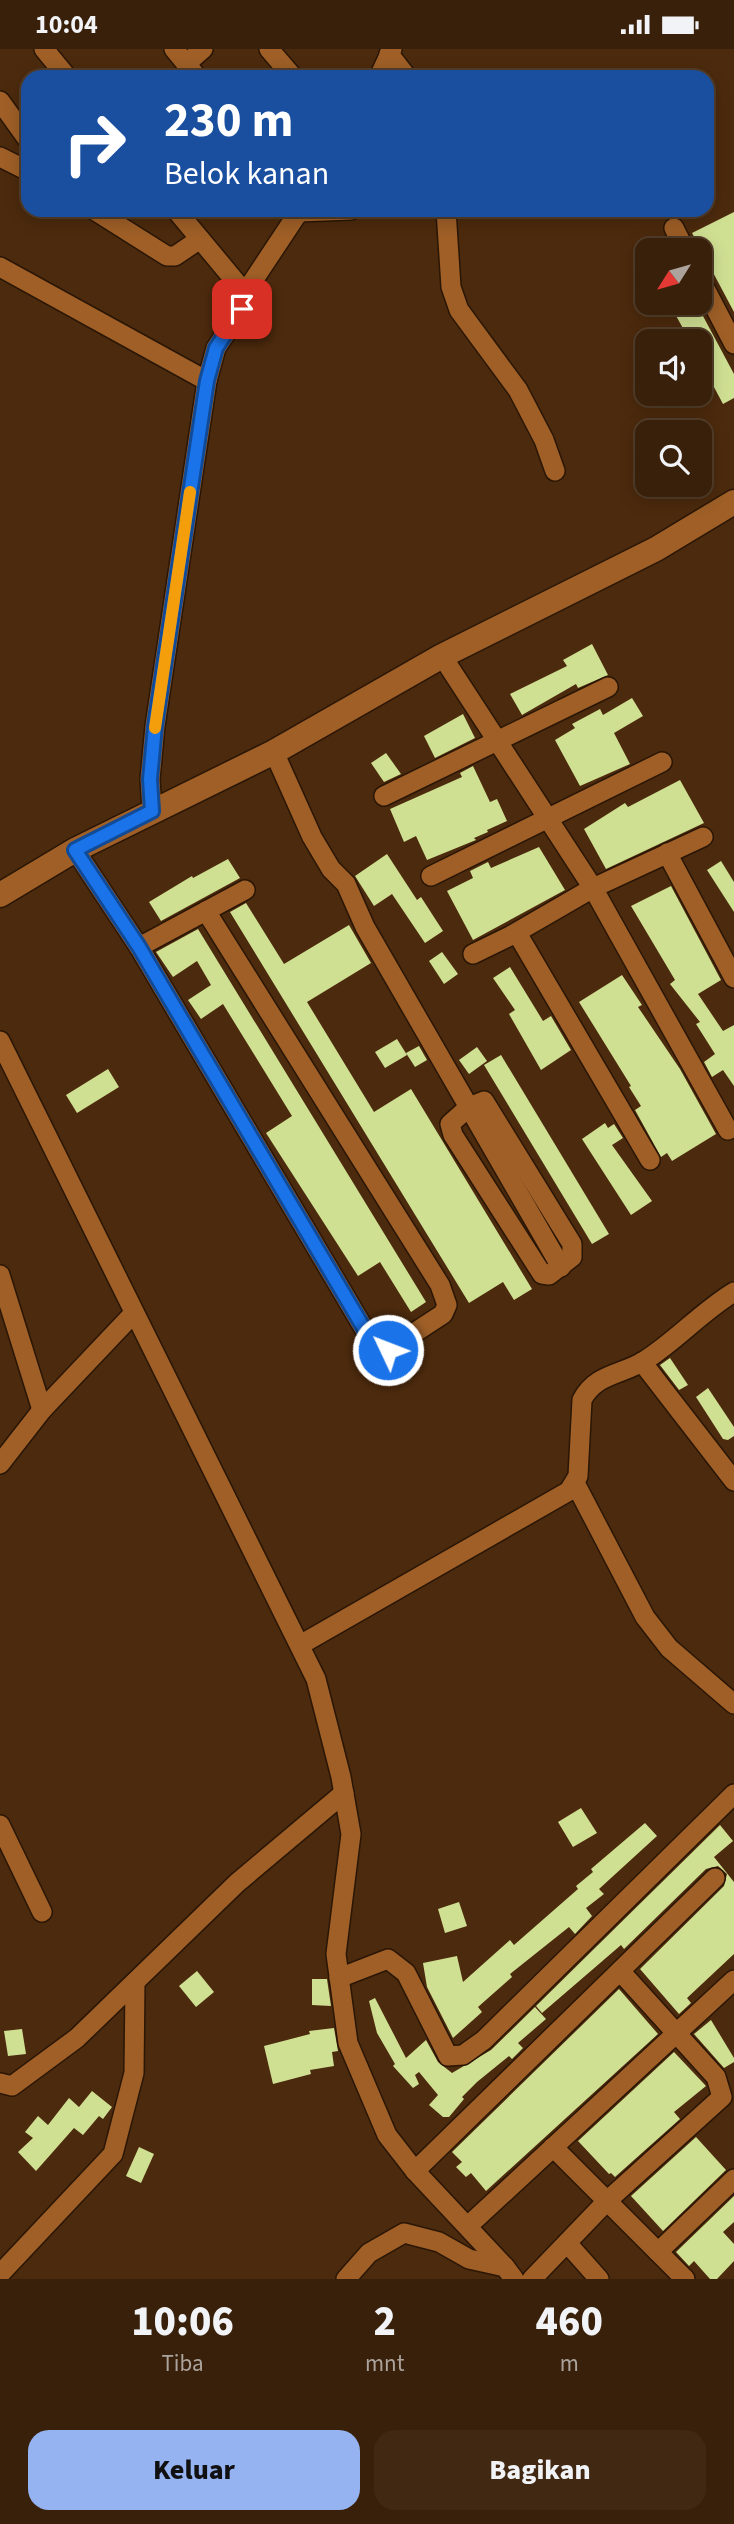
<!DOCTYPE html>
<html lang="id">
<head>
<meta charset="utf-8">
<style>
  body { margin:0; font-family:"Source Sans 3",sans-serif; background:#402813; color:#f1f3f6; height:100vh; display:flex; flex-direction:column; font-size:26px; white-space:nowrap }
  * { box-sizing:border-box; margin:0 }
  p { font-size:23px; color:#aba39c }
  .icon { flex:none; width:38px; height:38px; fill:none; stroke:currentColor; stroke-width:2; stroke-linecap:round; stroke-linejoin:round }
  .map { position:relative; height:2230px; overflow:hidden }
  .details { display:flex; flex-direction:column; background:#39200a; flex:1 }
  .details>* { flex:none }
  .banner { position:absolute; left:21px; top:21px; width:693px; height:147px; border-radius:21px; box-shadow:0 4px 18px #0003,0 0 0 2px #533e2b; background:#1a4fa0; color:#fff; overflow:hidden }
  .needle { width:46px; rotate:233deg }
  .fabs { position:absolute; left:635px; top:189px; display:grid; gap:14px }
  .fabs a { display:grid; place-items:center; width:77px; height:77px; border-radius:14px; background:#39200a; box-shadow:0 4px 18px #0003,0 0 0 2px #533e2b; font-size:35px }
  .pin { position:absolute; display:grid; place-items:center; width:60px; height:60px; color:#fff; margin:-30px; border-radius:14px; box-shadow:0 4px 10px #0006 }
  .me { position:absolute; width:77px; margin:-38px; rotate:313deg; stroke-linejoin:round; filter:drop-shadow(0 0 5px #0008) }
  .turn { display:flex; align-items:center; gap:24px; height:147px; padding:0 28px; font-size:32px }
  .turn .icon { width:91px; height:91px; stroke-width:2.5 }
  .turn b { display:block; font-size:49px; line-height:60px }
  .eta { display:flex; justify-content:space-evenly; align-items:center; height:119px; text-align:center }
  .eta b { font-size:42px; font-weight:800; line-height:49px }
  .primary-button { display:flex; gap:14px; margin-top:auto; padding:14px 28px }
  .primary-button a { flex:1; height:80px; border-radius:21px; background:#95b2f1; color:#111; font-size:28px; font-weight:800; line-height:80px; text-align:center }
  .primary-button a+a { background:#402813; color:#f1f3f6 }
  .status { display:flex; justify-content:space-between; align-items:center; height:49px; padding:0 35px; background:#39200a; direction:ltr }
  .status svg { height:19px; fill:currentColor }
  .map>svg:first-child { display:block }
  .building { fill:#d0e093 }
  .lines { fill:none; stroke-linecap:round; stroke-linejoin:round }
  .minor-casing { stroke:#2a1605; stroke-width:22 }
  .tertiary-casing { stroke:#2a1605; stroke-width:27 }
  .minor { stroke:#9f5f27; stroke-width:19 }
  .tertiary { stroke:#9f5f27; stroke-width:24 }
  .route-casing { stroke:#114b97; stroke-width:18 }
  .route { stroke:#1a73e8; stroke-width:12 }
  .slow { stroke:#f59e0b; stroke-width:12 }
</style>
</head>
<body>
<div class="status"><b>10:04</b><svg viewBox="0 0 49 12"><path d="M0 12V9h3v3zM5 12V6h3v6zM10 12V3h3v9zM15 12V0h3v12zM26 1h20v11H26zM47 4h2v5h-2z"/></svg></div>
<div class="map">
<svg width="734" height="2230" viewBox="0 0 734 2230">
  <rect width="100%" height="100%" fill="#4c2a0d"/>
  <g class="building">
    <polygon points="734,163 734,263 692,184"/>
    <polygon points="669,254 696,254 734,325 734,349 723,355 700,312 700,292 690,292"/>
    <polygon points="592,595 608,626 578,639 576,635 522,666 510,645 567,617 563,611"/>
    <polygon points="632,649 643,667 614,684 630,715 580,737 555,691 575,679 572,675 600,660 603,666"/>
    <polygon points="463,665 475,689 435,709 424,687"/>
    <polygon points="386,704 401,725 384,733 371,714"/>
    <polygon points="473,717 490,753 497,750 507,772 487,781 488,783 474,789 476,791 427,811 416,787 404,793 390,760 462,728 460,724"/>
    <polygon points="680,731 704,774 606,820 584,780 625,754 628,758"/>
    <polygon points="539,798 565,841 473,891 447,842 473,829 470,822 488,813 491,819"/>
    <polygon points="387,805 417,851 421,848 443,882 425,894 392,845 374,857 355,827"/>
    <polygon points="228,810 240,829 161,872 149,853 192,827 193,829"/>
    <polygon points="721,812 734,833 734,863 707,821"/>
    <polygon points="671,837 721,931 698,945 723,982 734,976 734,1037 723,1021 712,1028 704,1013 715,1005 696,975 700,973 670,935 675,931 631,857"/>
    <polygon points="246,854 284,915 349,876 371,914 307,953 374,1063 411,1040 532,1240 514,1251 503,1233 469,1254 230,863"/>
    <polygon points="198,880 426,1253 411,1263 380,1213 358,1227 266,1084 292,1067 223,955 201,970 188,951 211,936 197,912 173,928 156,903"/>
    <polygon points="442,903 458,925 444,935 429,912"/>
    <polygon points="510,918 543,972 551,967 571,1001 541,1021 509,965 515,961 493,929"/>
    <polygon points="622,926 642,956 638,958 680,1020 716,1085 672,1112 667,1104 661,1108 635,1061 641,1057 629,1038 631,1037 579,953"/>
    <polygon points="397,990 407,1006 385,1019 375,1003"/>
    <polygon points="419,997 427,1011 415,1018 406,1004"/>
    <polygon points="477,998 487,1012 469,1025 459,1011"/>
    <polygon points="501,1006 609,1185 592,1195 484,1016"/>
    <polygon points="108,1020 119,1038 77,1064 66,1046"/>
    <polygon points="605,1074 608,1079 614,1075 623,1089 612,1096 652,1152 631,1166 582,1090"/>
    <polygon points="670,1309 688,1336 679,1341 660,1316"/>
    <polygon points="708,1339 734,1378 734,1387 728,1391 723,1390 696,1348"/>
    <polygon points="581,1759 597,1784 573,1798 558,1773"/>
    <polygon points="645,1774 657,1787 599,1840 604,1845 586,1859 592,1867 575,1885 569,1878 510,1925 512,1928 478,1958 482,1963 453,1989 427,1938 423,1914 457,1907 463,1933 510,1891 514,1896 578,1840 576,1837 593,1823 591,1820"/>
    <polygon points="720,1776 733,1792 714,1808 734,1833 734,1905 687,1949 691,1954 679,1965 640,1920 724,1837 727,1825 718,1817 706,1820 624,1900 621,1896 542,1964 536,1957"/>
    <polygon points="459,1853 467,1877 445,1884 438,1860"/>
    <polygon points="197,1922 214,1943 196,1958 179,1937"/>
    <polygon points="312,1930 327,1930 331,1957 312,1956"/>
    <polygon points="619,1940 658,1985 486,2142 471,2124 466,2128 456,2118 462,2113 452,2103"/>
    <polygon points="375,1949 406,2009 426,1991 438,2013 452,2024 491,2001 535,1958 546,1970 518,1994 523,1999 512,2010 509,2007 477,2033 462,2048 464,2050 449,2068 443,2068 429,2056 438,2046 419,2023 415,2026 419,2035 413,2039 393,2017 395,2015 377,1984 369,1952"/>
    <polygon points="711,1971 734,2009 734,2013 724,2019 694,1985"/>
    <polygon points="334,1979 338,2002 332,2003 334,2017 310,2021 311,2025 273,2035 264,1997 310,1985 309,1982"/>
    <polygon points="22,1980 26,2005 8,2007 4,1982"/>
    <polygon points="674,2003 706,2037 674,2063 680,2070 615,2128 611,2124 609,2125 578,2092"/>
    <polygon points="92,2042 112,2058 103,2070 99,2067 83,2086 74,2079 36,2122 18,2103 33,2089 25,2083 38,2067 48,2076 69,2049 79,2058"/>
    <polygon points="696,2088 726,2121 663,2182 631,2147"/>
    <polygon points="139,2098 154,2105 141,2134 126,2127"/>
    <polygon points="734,2147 734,2173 723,2183 734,2195 734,2212 717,2230 710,2230 694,2212 689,2217 676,2203"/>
  </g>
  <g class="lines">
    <defs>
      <g id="minor">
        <polyline points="44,0 67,28"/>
        <polyline points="174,0 197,28"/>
        <polyline points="269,0 293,28"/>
        <polyline points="389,5 407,28"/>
        <polyline points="186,15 203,0"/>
        <polyline points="379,28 392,0"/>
        <polyline points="0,52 28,91"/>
        <polyline points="0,108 28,122"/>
        <polyline points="94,161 167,207 175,207 200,190"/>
        <polyline points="176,161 245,244"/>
        <polyline points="446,161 451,238 459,261 518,341 544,391 555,422"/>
        <polyline points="299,163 351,161"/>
        <polyline points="674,179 685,201"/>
        <polyline points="0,218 207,332"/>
        <polyline points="700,230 734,295"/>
        <polyline points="442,607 593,839 728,1081"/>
        <polyline points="274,703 312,788 331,820 346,835 365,878 561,1218"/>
        <polyline points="384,747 608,638"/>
        <polyline points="152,762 150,730 155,677 207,332 216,299 242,260 245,244 300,161"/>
        <polyline points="75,801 139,898 372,1293 388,1301 443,1265 447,1256 440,1236 206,862"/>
        <polyline points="667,804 734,929"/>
        <polyline points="431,827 662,713"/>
        <polyline points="517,884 650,1111"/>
        <polyline points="139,898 245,841"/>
        <polyline points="473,905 510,887 593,839 703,788"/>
        <polyline points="0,992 316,1630 341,1728 351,1785 336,1905 348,1994 387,2086 415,2122 505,2218"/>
        <polygon points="484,1052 572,1195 572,1208 549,1226 542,1225 453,1086 450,1075 469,1058"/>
        <polyline points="0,1226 42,1361"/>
        <polyline points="642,1313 734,1432"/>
        <polyline points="0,1415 42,1361 134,1264"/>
        <polyline points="575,1434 645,1568 669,1599 734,1655"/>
        <path d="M300,1596L569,1442L578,1427L582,1351C595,1325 621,1326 644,1312C676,1292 701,1263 734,1243"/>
        <polyline points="0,1776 42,1863"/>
        <polyline points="339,1929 388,1910 406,1924 448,2007 463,2006 484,1991 734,1745"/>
        <polyline points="0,2034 12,2037 77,1989 237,1834 344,1744"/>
        <polyline points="553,2098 685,2230"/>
        <polyline points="415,2122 715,1829"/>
        <polyline points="469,2176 734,1931"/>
        <polyline points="567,2194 599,2230"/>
        <polyline points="658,2203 734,2130"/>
        <polyline points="0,2225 113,2105 134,2024 135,1933"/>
        <polyline points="346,2230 369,2204 404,2184 439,2193 469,2210 505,2218 514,2230"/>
        <polyline points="532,2230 607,2152 722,2048 716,2028 620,1922"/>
      </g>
      <polyline id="tertiary" points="0,846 75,801 274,703 442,607 656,500 734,453"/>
    </defs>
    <use href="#minor" class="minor-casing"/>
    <use href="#tertiary" class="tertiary-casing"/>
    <use href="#minor" class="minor"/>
    <use href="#tertiary" class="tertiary"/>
  </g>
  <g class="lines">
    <defs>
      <polyline id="route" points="242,260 216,299 207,332 155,677 150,730 152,762 75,801 139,898 372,1293 388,1301"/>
    </defs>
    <use href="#route" class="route-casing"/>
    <use href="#route" class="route"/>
    <polyline class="slow" points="155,679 190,443"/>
  </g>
</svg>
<div class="fabs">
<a><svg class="needle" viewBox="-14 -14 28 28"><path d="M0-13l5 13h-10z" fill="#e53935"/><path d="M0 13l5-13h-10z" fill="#aba39c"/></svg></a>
<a><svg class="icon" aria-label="sound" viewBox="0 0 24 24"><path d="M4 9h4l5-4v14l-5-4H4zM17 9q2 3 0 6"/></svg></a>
<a><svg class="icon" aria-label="search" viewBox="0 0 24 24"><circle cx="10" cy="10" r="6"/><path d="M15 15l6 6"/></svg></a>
</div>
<div class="pin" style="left:242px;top:260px;background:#d93025"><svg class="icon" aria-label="arrive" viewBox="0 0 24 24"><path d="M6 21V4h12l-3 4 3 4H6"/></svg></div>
<svg class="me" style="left:388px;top:1301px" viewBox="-20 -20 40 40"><circle r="17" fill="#1a73e8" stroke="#fff" stroke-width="3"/><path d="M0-11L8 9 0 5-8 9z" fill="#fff"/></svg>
<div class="banner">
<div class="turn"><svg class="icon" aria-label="right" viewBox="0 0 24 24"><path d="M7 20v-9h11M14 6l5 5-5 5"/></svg><div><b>230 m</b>Belok kanan</div></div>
</div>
</div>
<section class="details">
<div class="eta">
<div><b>10:06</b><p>Tiba</p></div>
<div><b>2</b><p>mnt</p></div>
<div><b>460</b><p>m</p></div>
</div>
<div class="primary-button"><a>Keluar</a><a>Bagikan</a></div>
</section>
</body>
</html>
